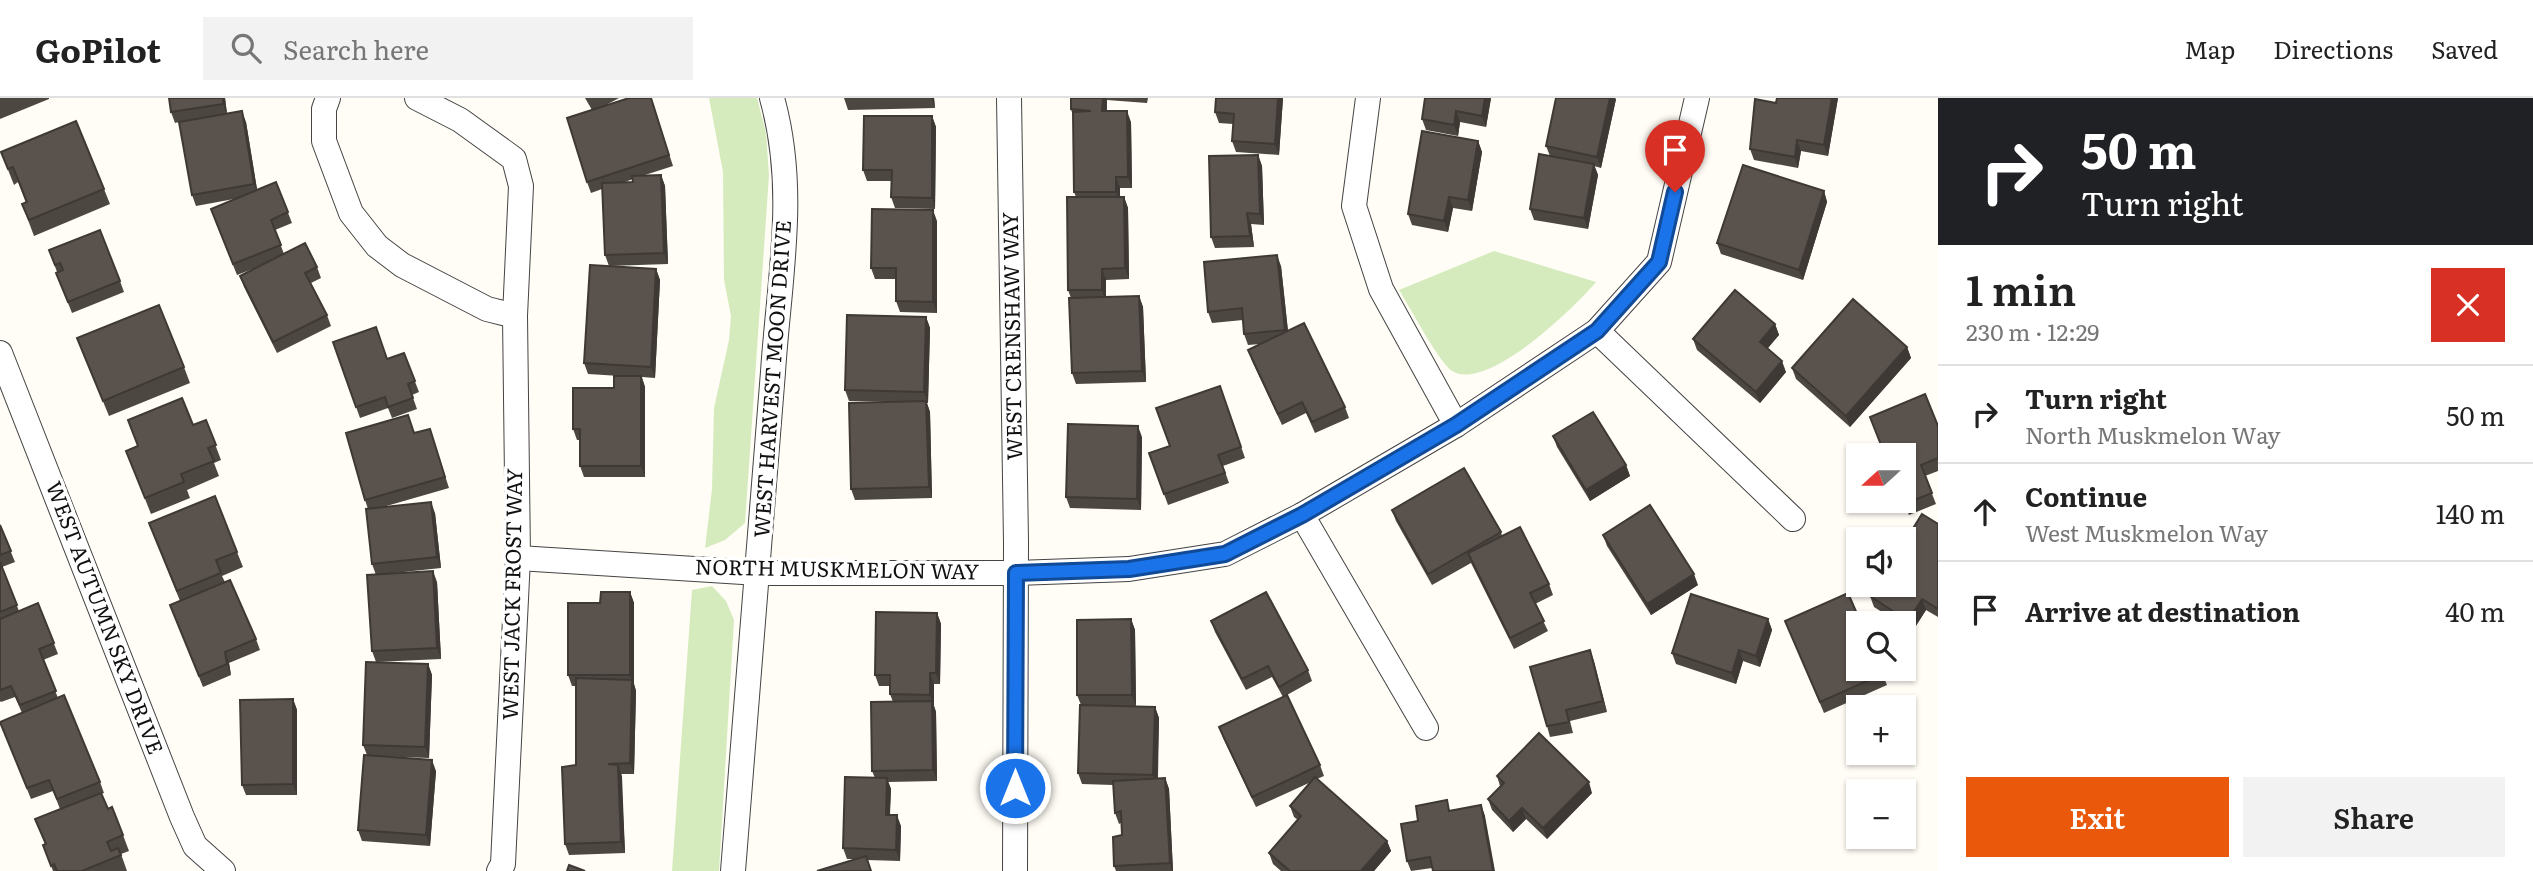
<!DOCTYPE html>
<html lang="en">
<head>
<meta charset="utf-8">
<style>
  body { margin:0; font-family:Literata,serif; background:#f2f2f2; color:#222; height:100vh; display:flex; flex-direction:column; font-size:26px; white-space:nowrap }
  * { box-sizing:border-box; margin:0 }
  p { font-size:23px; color:#767676 }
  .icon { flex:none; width:38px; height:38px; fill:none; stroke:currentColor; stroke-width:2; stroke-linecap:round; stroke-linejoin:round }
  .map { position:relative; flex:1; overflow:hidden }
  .sheet { display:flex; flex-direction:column; background:#fff; width:595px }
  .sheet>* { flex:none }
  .hud { background:#202124; color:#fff; overflow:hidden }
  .needle { width:46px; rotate:249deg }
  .controls { position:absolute; left:1846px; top:345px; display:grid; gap:14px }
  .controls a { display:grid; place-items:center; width:70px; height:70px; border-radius:0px; background:#fff; box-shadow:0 2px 5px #0004; font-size:35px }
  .pin { position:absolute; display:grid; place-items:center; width:60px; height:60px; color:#fff; margin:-72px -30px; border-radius:50% 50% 50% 0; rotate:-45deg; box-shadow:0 0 7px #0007 }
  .pin .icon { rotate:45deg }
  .me { position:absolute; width:77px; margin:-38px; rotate:0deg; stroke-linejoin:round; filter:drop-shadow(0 0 5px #0008) }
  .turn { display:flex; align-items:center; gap:24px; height:147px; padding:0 28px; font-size:32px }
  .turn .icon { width:91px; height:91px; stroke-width:2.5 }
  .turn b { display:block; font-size:49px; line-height:60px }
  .round { display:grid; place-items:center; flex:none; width:74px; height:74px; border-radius:0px; background:#f2f2f2 }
  .headline { display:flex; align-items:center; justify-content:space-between; height:119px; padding:0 28px }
  h1 { font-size:42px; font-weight:600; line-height:52px }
  .action { display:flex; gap:14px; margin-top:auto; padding:14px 28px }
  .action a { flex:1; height:80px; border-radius:0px; background:#ea580c; color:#fff; font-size:28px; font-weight:600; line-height:80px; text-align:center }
  .action a+a { background:#f2f2f2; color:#222 }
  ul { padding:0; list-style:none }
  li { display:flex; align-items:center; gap:21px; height:98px; padding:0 28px; border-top:2px solid #e0e0e0 }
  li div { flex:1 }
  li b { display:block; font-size:26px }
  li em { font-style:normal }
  header { display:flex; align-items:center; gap:42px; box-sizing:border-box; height:98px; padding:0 35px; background:#fff; border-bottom:2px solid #e0e0e0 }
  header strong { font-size:33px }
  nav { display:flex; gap:38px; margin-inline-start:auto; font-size:24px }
  .search { width:490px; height:63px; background:#f2f2f2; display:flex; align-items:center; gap:18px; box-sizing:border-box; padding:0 24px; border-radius:0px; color:#767676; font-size:26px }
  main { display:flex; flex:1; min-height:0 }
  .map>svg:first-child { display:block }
  .park { fill:#d5ebbd }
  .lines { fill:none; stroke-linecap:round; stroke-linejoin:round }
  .street-casing { stroke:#444; stroke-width:26 }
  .street { stroke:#fff; stroke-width:24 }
  .wall { fill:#4d4742; fill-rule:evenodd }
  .shaded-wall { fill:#3f3936 }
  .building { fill:#5a524d; stroke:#3f3936; stroke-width:2 }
  .route-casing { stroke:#114b97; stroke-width:18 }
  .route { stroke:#1a73e8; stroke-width:12 }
  .labels { text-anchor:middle; stroke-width:7; stroke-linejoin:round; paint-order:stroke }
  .street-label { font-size:21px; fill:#111; stroke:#fff }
</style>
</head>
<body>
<header>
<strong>GoPilot</strong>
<div class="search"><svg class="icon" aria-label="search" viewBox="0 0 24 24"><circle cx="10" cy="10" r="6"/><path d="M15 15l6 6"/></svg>Search here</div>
<nav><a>Map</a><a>Directions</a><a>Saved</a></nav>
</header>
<main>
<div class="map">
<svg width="1938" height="773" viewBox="0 0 1938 773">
  <rect width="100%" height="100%" fill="#fffdf5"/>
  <g class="park">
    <polygon points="709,0 757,0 766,35 769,77 745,425 725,442 705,450 712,391 714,310 729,242 731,218 724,182 723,74"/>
    <path d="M1494,153L1596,184C1575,209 1487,295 1452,273C1438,263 1410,209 1399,192Z"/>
    <polygon points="712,488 726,503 734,522 719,773 672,773 692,492"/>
  </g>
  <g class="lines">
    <defs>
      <g id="street">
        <polyline points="328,0 324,11 324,43 351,115 377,148 402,167 487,211 515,218"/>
        <polyline points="417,0 460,22 514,61 521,88 515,218 518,460 504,745 503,766 499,773"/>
        <polyline points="1009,0 1016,444 1015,773"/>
        <polyline points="1368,0 1354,108 1381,191 1456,327"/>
        <polyline points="1597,233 1793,421"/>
        <polyline points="0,255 182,719 195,748 223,773"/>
        <polyline points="1302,417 1426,630"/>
        <polyline points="518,460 759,475 1016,475 1129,471 1225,456 1302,417 1456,327 1597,233 1659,164 1697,0"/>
        <path d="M733,773C747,607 761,441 773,274C779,181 798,93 772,0"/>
      </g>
    </defs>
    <use href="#street" class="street-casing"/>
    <use href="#street" class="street"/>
  </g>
  <g class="wall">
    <polygon points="0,0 49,0 49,1 0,21"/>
    <polygon points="169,0 225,0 227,15 246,24 257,92 276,84 292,125 275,132 284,156 317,169 321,180 311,185 327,217 331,228 277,255 244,189 240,178 263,167 237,177 215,122 234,101 196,108 192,97 179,24 175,25 171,14"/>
    <path d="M585,0H619L606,7L651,0L673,68L645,77H661L665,88L668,166L609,168L605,157L602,91L591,95L587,84L592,12ZM633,81V84L622,85Z"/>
    <polygon points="844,0 934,0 935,10 848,12"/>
    <polygon points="1071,0 1148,0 1147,5 1107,2 1107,13 1131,24 1132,90 1120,90 1120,99 1124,99 1128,110 1129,181 1106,182 1106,199 1139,198 1143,209 1146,284 1076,286 1072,275 1071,200 1068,192 1076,99 1074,94 1073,18 1071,11"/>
    <polygon points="1216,0 1283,0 1279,57 1236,54 1232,43 1233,26 1219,25 1215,14"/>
    <polygon points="1425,0 1491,0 1486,29 1460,24 1458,38 1426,32 1422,21"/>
    <polygon points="1777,0 1838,0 1828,58 1801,53 1798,70 1754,62 1750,51 1776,5"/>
    <polygon points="1616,1 1601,70 1594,68 1598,77 1588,131 1534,122 1530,111 1550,58 1546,48"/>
    <polygon points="932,18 936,29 935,111 895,110 891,99 891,83 867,83 863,72"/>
    <polygon points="1478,43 1482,54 1472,113 1453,110 1448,134 1412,127 1408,116"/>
    <polygon points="1,54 104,91 110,106 34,138 22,106 26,105 18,84 14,87"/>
    <polygon points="1258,57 1262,68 1264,127 1251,126 1254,149 1215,150 1211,139"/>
    <polygon points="1824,93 1827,104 1803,182 1721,156 1717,145"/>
    <polygon points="937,123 937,215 900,214 896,203 896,181 875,181 871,170"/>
    <polygon points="49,152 120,183 124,194 72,215 56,175 57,174"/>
    <polygon points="1281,168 1288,233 1345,309 1349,320 1315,335 1306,315 1282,327 1252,263 1248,252 1260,246 1248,247 1244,236 1243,222 1212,225 1208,214"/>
    <polygon points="656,171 660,182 655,280 642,279 645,289 645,379 584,379 580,368 580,342 577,342 573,331 614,290 620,278 588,276 584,265"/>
    <polygon points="926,219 930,230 928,305 927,305 930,314 932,400 855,402 851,391 896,304 849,303 845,292"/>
    <polygon points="1775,226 1779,237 1767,250 1786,274 1760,305 1697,252 1693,241"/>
    <polygon points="77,240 184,269 190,285 109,318"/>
    <polygon points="333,244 387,261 404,255 419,294 412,297 417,311 392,320 388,310 360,320"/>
    <polygon points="1907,249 1911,260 1850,329 1796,281 1792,270"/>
    <polygon points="1220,288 1245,360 1223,368 1229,385 1168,407 1149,355 1170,348"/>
    <polygon points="128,322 193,327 206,322 221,362 214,365 219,378 187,392 190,400 151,416 126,353 138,348"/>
    <polygon points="1938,328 1938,373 1925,378 1936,406 1909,417 1903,402"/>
    <polygon points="430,331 449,390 383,409 435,415 441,470 385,476 437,484 441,561 376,564 372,553 376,477 372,466 368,411 365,402 414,335"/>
    <polygon points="1553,338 1626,367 1630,378 1590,403 1557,349"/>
    <polygon points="1142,339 1141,412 1070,410 1066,399"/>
    <polygon points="1392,412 1501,434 1502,438 1549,486 1553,497 1535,506 1548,533 1514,551 1471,465 1432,487 1396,423"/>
    <polygon points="149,425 237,454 243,469 222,478 225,484 256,541 260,552 229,565 231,577 203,589 170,507 180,503"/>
    <polygon points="1938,426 1938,519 1926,512 1912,534 1904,528 1904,525 1899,525 1874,509 1870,498"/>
    <polygon points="0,427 15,464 2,469 19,513 38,505 58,556 43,562 58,600 100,684 104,695 101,696 108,711 123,737 129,753 121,756 127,773 53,773 43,747 45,746 35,721 60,711 53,693 31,701 4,634 22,615 15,599 1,604 0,603"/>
    <polygon points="1603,437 1698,487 1651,517 1607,448"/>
    <polygon points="630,494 634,505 634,586 636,593 634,676 621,676 625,755 569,757 565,746 576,667 576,588 572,588 568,577 600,505"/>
    <polygon points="937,515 941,526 940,586 934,586 934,608 936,614 937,683 888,684 891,691 890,717 901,728 900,763 867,762 871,773 817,773 856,761 847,761 843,750 875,680 872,673 893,604 890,596 890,588 879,588 875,577"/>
    <polygon points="1131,521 1135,532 1136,608 1103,608 1155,609 1159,620 1158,681 1165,680 1169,691 1173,773 1116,773 1114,768 1122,737 1121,725 1119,726 1115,715 1113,687 1082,686 1078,675 1081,607 1077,597"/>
    <polygon points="1768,521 1772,532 1760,569 1743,563 1736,586 1676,566 1672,555"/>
    <polygon points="1211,523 1308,572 1312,583 1287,597 1320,667 1324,678 1317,681 1387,743 1391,753 1374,773 1281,773 1273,766 1269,755 1298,722 1294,719 1290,708 1311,684 1256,709 1223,640 1219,629 1283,599 1272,579 1246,592 1215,534"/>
    <polygon points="1785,523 1880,570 1887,587 1824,615"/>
    <polygon points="1590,552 1607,614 1570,623 1573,635 1550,639 1547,628"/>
    <polygon points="428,566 432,577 429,660 372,658 436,673 430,748 362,743 358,732 367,657 363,647"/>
    <polygon points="293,601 297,612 297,697 246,697 242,687"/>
    <polygon points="1497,678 1592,695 1547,741 1526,721 1513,734 1492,712 1488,701 1500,688"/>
    <polygon points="1481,707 1485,718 1432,770 1411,773 1407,763 1418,723 1451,712"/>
  </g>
  <g class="shaded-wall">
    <polygon points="223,0 225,0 227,17 223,6"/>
    <polygon points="931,0 934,0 935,10"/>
    <polygon points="1103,0 1106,0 1107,2 1106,24 1102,13"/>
    <polygon points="1278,0 1283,0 1279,57 1275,46"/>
    <polygon points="1485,0 1491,0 1486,29 1482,18"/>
    <polygon points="1610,0 1615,0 1616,1 1601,70 1597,59"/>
    <polygon points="1832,0 1838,0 1828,58 1824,47"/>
    <polygon points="242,13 246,24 258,97 254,86"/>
    <polygon points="1127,13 1131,24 1132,90 1128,79"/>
    <polygon points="1456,13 1460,24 1458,38 1454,27"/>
    <polygon points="932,18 936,29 935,111 932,100"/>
    <polygon points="1797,42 1801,53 1798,70 1795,59"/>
    <polygon points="1478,43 1482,54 1472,113 1468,102"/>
    <polygon points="1258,57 1262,68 1264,127 1260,116"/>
    <polygon points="1594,66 1598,77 1588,131 1584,120"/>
    <polygon points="661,77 665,88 668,166 664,155"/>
    <polygon points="1116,79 1120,90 1120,105 1116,94"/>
    <polygon points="1824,93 1827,104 1803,182 1799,172"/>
    <polygon points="1124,99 1128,110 1129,181 1125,170"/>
    <polygon points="1449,99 1453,110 1448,134 1444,123"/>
    <polygon points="933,112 937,123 937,215 933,204"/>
    <polygon points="1247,115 1251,126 1254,149 1250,138"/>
    <polygon points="1277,157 1281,168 1289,243 1285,232"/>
    <polygon points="656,171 660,182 655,280 651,269"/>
    <polygon points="1102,171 1106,182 1106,203 1102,192"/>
    <polygon points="1139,198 1143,209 1146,284 1142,273"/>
    <polygon points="926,219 930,230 928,305 924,294"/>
    <polygon points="1775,226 1779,237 1764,255 1760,244"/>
    <polygon points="1907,249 1911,260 1850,329 1846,318"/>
    <polygon points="1782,263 1786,274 1760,305 1756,294"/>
    <polygon points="641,278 645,289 645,379 641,368"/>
    <polygon points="926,303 930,314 932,400 929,389"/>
    <polygon points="1138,328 1142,339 1141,412 1137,401"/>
    <polygon points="1626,367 1630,378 1590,403 1586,392"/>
    <polygon points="431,404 435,415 441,470 437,459"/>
    <polygon points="433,473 437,484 441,561 437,550"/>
    <polygon points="1694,476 1698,487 1651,517 1647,506"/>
    <polygon points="630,494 634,505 634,586 636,593 634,676 630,665 632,584 630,577"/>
    <polygon points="1922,501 1926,512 1912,534 1908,523"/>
    <polygon points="937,515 941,526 940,586 936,575"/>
    <polygon points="1131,521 1135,532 1136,608 1132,597"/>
    <polygon points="1768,521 1772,532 1760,569 1756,558"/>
    <polygon points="1590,552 1594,563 1607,614 1603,603"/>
    <polygon points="1739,552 1743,563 1736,586 1732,575"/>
    <polygon points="225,554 229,565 231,577 227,566"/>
    <polygon points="428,566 432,577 429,660 425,649"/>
    <polygon points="930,575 934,586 934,608 936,614 937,683 933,672 932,603 930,597"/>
    <polygon points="293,601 297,612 297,697 293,686"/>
    <polygon points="1155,609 1159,620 1157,688 1153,677"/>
    <polygon points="432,662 436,673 430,748 426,737"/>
    <polygon points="618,667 622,678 625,755 621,744"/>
    <polygon points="887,680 891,691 889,728 886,717"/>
    <polygon points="1165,680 1169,691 1173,773 1172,773 1170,765"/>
    <polygon points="1589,684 1592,695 1547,741 1543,730"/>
    <polygon points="1481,707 1485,718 1495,773 1493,773"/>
    <polygon points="1522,710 1526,721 1513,734 1509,723"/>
    <polygon points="897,717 901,728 900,763 896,752"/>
    <polygon points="1387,743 1391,753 1374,773 1361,773"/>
  </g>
  <g class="building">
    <polygon points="169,0 223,0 223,6 171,14"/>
    <polygon points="629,0 651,0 669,57 587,84 567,20"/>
    <polygon points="1071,0 1103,0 1102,13 1127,13 1128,79 1116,79 1116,94 1074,94 1073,14 1091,13 1071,11"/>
    <polygon points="1216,0 1278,0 1275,46 1232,43 1234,16 1215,14"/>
    <polygon points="1425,0 1485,0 1482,18 1456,13 1454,27 1422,21"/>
    <polygon points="1556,0 1610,0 1597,59 1546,48"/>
    <polygon points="1777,0 1832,0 1824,47 1797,42 1795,59 1750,51 1755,1 1776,5"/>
    <polygon points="242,13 254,86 192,97 179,24"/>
    <polygon points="864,18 932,18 932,100 891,99 892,72 863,72"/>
    <polygon points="76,23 104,91 29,122 22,106 27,104 13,69 8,71 1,54"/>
    <polygon points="1422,33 1478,43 1468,102 1449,99 1444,123 1408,116"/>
    <polygon points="1539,56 1594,66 1584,120 1530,111"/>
    <polygon points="1258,57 1260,116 1247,115 1250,138 1211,139 1209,58"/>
    <polygon points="1743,67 1824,93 1799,172 1717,145"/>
    <polygon points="661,77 664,155 605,157 602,85 633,84 632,78"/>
    <polygon points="276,84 288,114 271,122 281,147 233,166 211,111"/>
    <polygon points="1067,99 1124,99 1125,170 1102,171 1102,192 1068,192"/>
    <polygon points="872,111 933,112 933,204 896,203 896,170 871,170"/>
    <polygon points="100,132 120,183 68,204 56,175 63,172 60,165 55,167 49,152"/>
    <polygon points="305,145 317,169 305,175 327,217 273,244 240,178"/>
    <polygon points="1277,157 1285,232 1244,236 1242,210 1208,214 1204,164"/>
    <polygon points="590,167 656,171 651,269 584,265"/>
    <polygon points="1735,192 1775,226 1760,244 1782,263 1756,294 1693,241"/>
    <polygon points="1139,198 1142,273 1072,275 1069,200"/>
    <polygon points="1853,201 1907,249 1846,318 1792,270"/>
    <polygon points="159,207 184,269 103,303 77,240"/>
    <polygon points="847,217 926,219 924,294 845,292"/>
    <polygon points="1304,225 1345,309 1312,324 1302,304 1278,316 1248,252"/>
    <polygon points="376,229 387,261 404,255 415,283 408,286 413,300 388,309 385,299 356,309 333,244"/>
    <polygon points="614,278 641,278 641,368 580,368 580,331 573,331 573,290 614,290"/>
    <polygon points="1220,288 1241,349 1218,357 1225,375 1164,396 1149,355 1170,348 1156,310"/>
    <polygon points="1925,296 1938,328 1938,360 1921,367 1932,395 1905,406 1904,402 1904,357 1885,357 1870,319"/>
    <polygon points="182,300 193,327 206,322 216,347 208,350 214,363 181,376 184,384 145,400 126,353 138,348 128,322"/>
    <polygon points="926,303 929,389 851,391 849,305"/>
    <polygon points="1593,314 1626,367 1586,392 1553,338"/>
    <polygon points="408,317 414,335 430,331 445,379 365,402 346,335"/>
    <polygon points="1068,326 1138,328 1137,401 1066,399"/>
    <polygon points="1464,370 1501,434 1428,476 1392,412"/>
    <polygon points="215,398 237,454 216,462 221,475 177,493 149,425"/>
    <polygon points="431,404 437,459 372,466 366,411"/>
    <polygon points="1650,407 1694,476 1647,506 1603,437"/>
    <polygon points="1922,416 1938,426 1938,511 1922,501 1908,523 1870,498 1877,486 1904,486 1904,445"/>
    <polygon points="0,427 11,453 0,457"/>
    <polygon points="1520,429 1549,486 1530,495 1544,523 1510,540 1468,455"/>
    <polygon points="0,464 17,507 0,514"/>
    <polygon points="433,473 437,550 372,553 367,477"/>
    <polygon points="230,482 256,541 225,554 227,566 199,578 170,507"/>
    <polygon points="601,494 630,494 630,577 568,577 568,505 600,505"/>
    <polygon points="1266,494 1308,572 1279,589 1268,568 1242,581 1211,523"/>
    <polygon points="1848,495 1861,525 1858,525 1858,570 1880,570 1883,576 1820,604 1785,523"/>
    <polygon points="1691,496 1768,521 1756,558 1739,552 1732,575 1672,555"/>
    <polygon points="38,505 54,545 39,551 56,593 20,607 11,588 0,592 0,521"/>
    <polygon points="876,514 937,515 936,575 930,575 930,597 890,596 890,577 875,577"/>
    <polygon points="1131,521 1132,597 1077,597 1077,522"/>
    <polygon points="1590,552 1603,603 1566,612 1569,624 1547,628 1530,569"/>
    <polygon points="366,564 428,566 425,649 363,647"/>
    <polygon points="576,580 632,582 630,665 608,666 618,667 621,744 565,746 562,669 576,667"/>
    <polygon points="64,597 100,684 57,701 49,682 27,690 0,624"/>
    <polygon points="1287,597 1320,667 1252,699 1219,629"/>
    <polygon points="293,601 293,686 242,687 240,602"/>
    <polygon points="932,603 933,672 872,673 871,604"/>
    <polygon points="1080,607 1155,609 1153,677 1078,675"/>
    <polygon points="1539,635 1589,684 1543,730 1522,710 1509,723 1488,701 1504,685 1497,678"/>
    <polygon points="364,657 432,662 426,737 358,732"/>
    <polygon points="845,679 887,680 886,717 897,717 896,752 843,750"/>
    <polygon points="1315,679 1387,743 1361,773 1290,773 1269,755 1301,718 1290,708"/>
    <polygon points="1165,680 1170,765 1114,768 1113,739 1122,737 1121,713 1115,715 1113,683"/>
    <polygon points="101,695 108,711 112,709 123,737 107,744 111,753 118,750 121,757 82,773 57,773 54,766 51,768 43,747 46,746 35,721"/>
    <polygon points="1447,702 1449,713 1481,707 1493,773 1433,773 1430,759 1407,763 1401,726 1418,723 1416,708"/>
    <polygon points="866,758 871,773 817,773"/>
    <polygon points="569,767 585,773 567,773"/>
  </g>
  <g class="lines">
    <defs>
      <polyline id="route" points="1015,690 1016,475 1129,471 1225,456 1302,417 1456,327 1597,233 1659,164 1675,94"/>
    </defs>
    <use href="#route" class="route-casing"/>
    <use href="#route" class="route"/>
  </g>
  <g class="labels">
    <g class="street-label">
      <text transform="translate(1013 238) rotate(-91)" y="7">WEST CRENSHAW WAY</text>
      <text transform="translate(773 281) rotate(-86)" y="7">WEST HARVEST MOON DRIVE</text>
      <text transform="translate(837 472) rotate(1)" y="7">NORTH MUSKMELON WAY</text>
      <text transform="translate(513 496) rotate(-89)" y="7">WEST JACK FROST WAY</text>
      <text transform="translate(104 520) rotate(69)" y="7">WEST AUTUMN SKY DRIVE</text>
    </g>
  </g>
</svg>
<div class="controls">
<a><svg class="needle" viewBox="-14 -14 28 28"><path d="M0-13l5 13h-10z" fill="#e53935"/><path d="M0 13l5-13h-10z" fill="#767676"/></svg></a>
<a><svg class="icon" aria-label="sound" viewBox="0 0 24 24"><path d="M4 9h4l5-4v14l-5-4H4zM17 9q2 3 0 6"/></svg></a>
<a><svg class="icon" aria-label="search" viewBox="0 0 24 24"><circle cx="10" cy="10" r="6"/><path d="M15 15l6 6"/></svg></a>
<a>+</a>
<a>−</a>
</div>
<div class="pin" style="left:1675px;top:94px;background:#d93025"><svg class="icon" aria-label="arrive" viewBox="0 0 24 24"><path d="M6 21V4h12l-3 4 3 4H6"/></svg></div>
<svg class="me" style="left:1015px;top:690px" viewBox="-20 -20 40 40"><circle r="17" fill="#1a73e8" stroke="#fff" stroke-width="3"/><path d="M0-11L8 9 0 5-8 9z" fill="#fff"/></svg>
</div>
<section class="sheet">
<div class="hud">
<div class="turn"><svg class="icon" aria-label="right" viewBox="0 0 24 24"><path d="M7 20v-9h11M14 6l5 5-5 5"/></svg><div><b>50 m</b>Turn right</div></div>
</div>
<div class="headline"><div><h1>1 min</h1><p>230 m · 12:29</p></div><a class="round" style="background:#d93025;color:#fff"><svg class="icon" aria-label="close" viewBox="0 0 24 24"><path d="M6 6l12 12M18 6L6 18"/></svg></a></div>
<ul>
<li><svg class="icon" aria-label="right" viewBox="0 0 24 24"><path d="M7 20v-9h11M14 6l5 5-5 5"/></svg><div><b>Turn right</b><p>North Muskmelon Way</p></div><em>50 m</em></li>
<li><svg class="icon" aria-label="ahead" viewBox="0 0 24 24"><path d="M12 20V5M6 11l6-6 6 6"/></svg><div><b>Continue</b><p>West Muskmelon Way</p></div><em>140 m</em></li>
<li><svg class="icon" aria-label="arrive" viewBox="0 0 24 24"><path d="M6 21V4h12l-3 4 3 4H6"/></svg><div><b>Arrive at destination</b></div><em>40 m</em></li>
</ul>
<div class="action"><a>Exit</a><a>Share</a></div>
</section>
</main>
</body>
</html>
